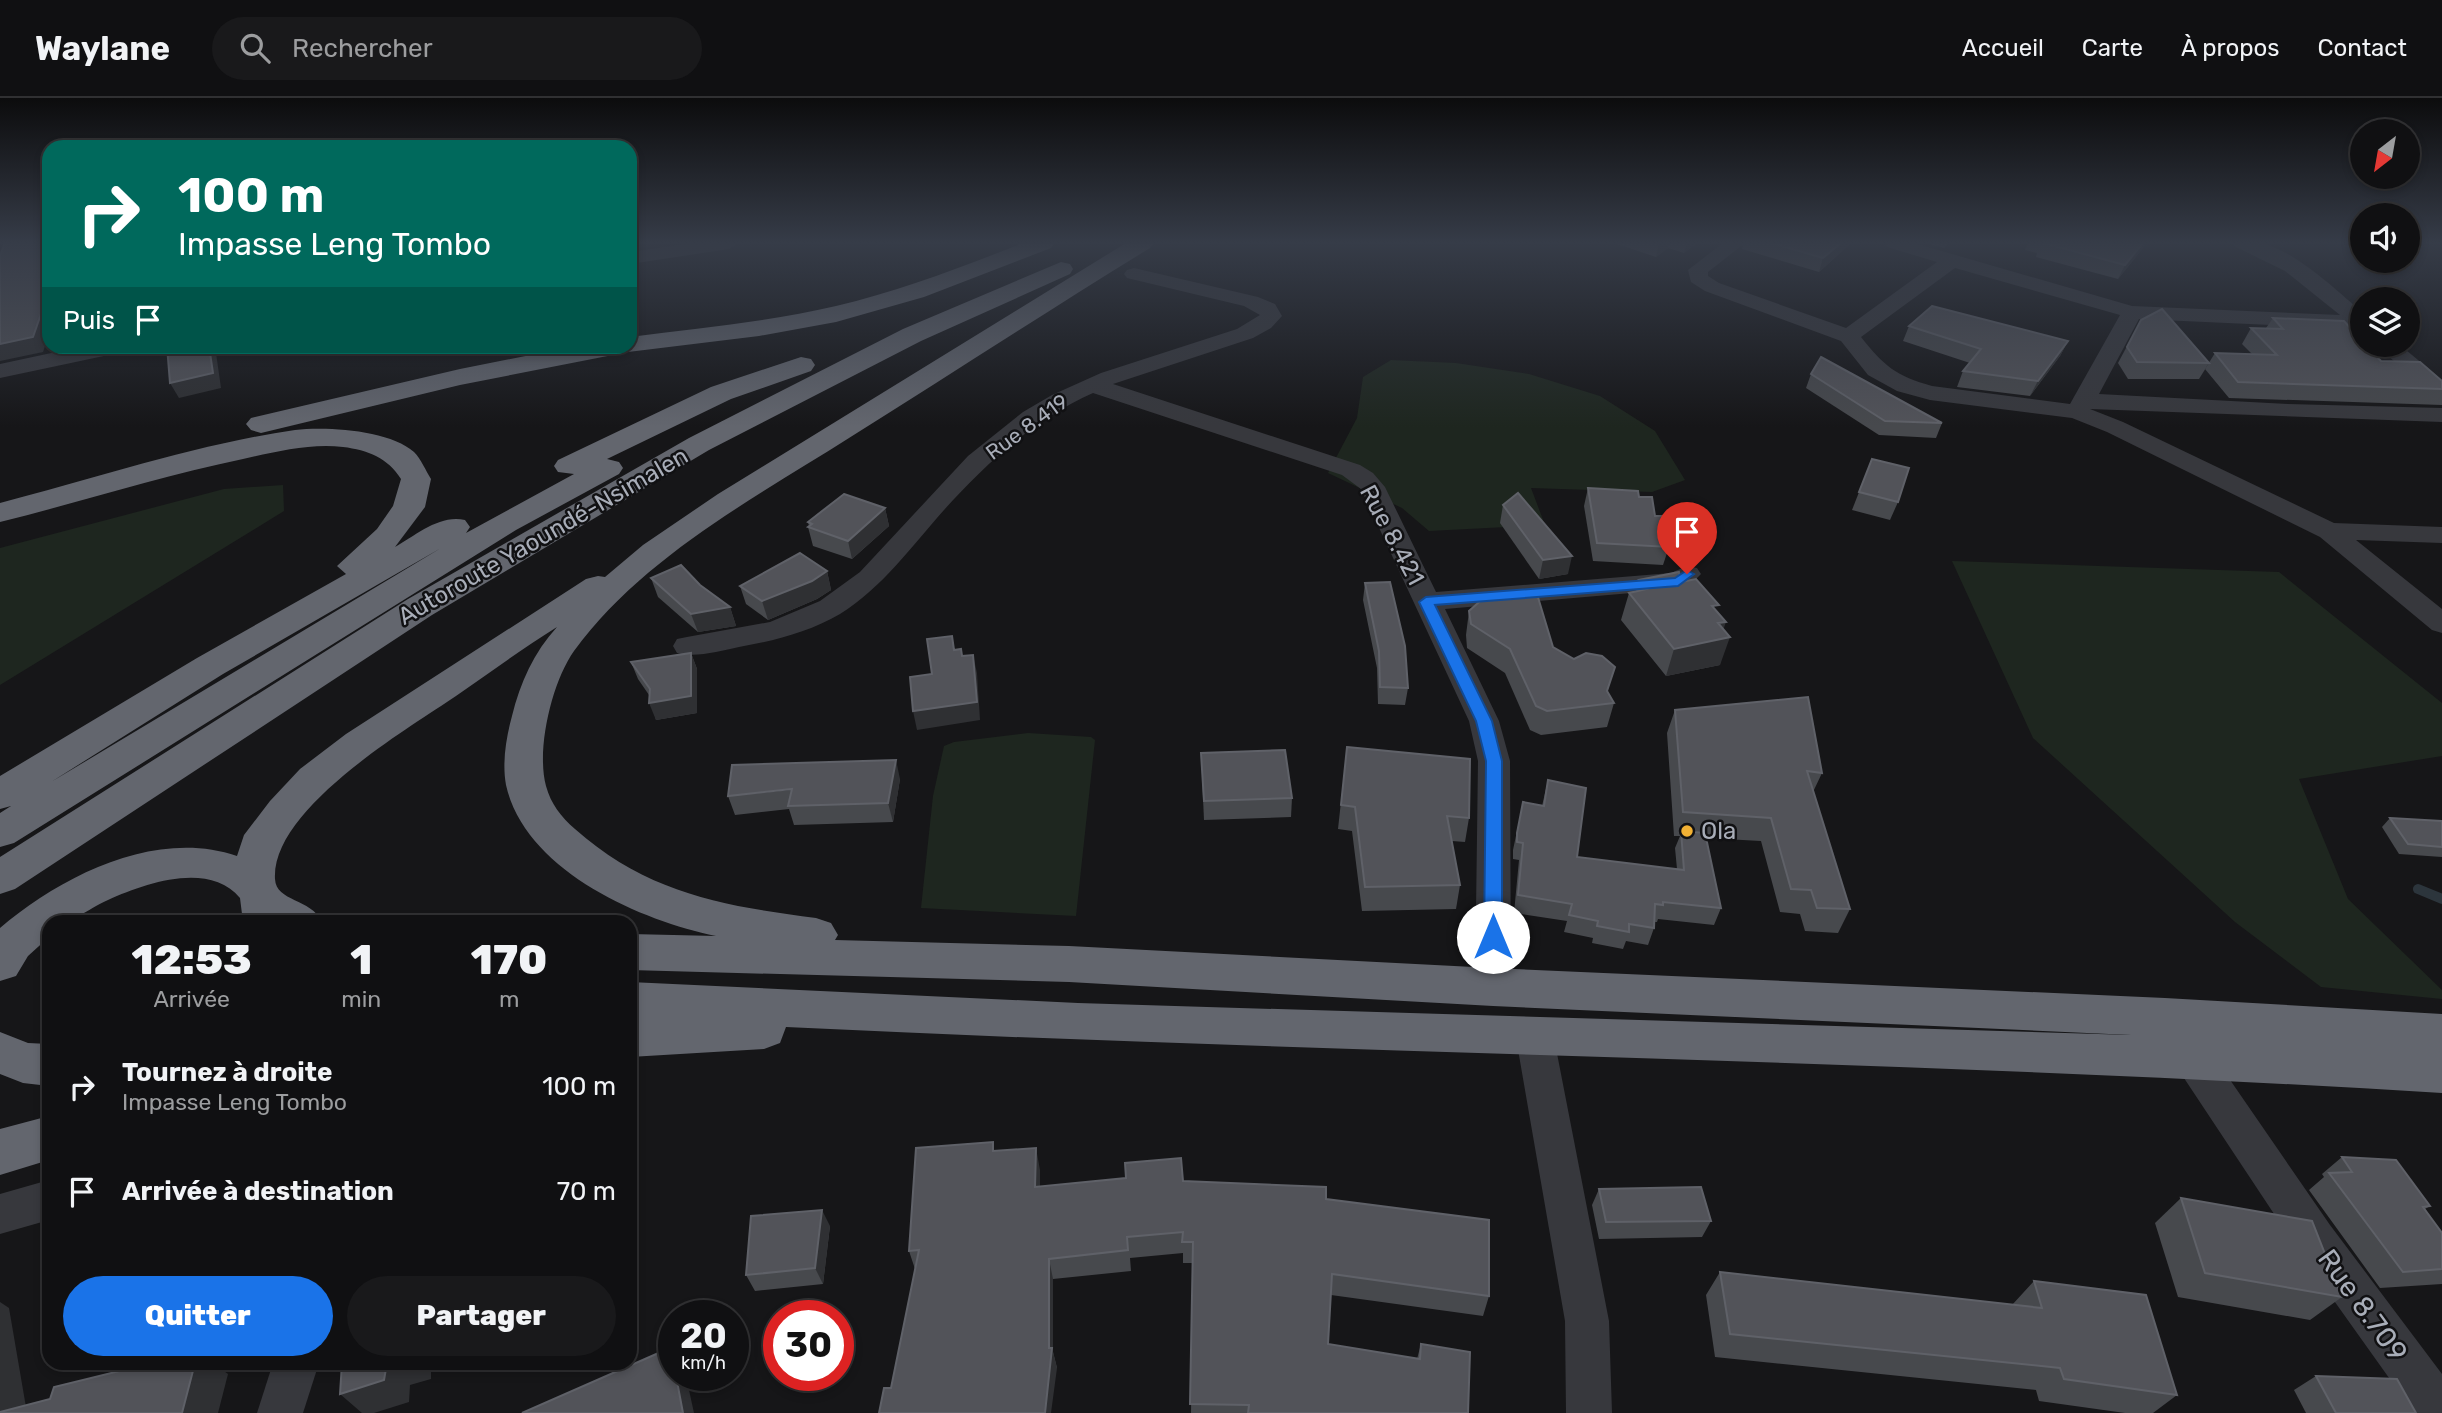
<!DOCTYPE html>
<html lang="fr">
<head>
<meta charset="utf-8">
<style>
  body { margin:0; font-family:Rubik,sans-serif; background:#19191b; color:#f1f3f6; height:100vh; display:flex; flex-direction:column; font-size:26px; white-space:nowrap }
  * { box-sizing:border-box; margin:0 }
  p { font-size:23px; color:#9c9d9f }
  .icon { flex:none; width:38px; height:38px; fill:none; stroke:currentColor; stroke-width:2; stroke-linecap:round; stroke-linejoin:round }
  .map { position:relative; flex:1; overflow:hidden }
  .details { position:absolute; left:42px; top:817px; width:595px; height:455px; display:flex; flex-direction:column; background:#101012; border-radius:21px; box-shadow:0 4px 10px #0003,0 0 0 2px #303032 }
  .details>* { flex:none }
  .top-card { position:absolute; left:42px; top:42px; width:595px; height:214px; border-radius:21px; box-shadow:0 4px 10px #0003,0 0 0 2px #303032; background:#00695c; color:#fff; overflow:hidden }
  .needle { width:46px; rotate:211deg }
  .buttons { position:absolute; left:2350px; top:21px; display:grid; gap:14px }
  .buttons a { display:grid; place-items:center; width:70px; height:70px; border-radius:50%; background:#101012; box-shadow:0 4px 10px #0003,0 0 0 2px #303032; font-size:35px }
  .speed { position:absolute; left:658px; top:1202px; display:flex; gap:14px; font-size:35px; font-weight:700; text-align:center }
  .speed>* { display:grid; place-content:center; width:91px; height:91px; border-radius:50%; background:#101012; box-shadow:0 4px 10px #0003,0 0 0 2px #303032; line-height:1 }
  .speed small { font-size:18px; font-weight:400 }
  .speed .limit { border:10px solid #d22; background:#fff; color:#111 }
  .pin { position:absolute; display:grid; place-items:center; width:60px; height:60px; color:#fff; margin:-72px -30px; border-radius:50% 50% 50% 0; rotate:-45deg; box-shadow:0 0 7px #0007 }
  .pin .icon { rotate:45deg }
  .me { position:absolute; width:77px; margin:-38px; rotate:0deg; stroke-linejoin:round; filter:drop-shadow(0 0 5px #0008) }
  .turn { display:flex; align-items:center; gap:24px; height:147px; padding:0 21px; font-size:32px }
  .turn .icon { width:91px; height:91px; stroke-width:2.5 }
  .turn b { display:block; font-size:49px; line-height:60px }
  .then { display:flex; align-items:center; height:66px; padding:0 21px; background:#0003; gap:14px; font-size:26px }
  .eta { display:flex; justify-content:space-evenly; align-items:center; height:119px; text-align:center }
  .eta b { font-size:42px; font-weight:800; line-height:49px }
  .primary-button { display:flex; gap:14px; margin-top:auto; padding:14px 21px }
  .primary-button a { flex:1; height:80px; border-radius:42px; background:#1a73e8; color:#fff; font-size:28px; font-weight:800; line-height:80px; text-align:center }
  .primary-button a+a { background:#19191b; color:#f1f3f6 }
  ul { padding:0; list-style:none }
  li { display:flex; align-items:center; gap:21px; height:105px; padding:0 21px }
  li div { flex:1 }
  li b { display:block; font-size:26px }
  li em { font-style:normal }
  header { display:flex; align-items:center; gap:42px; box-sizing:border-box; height:98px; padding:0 35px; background:#101012; border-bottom:2px solid #303032 }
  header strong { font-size:33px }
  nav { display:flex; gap:38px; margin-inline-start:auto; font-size:24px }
  .search { width:490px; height:63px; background:#19191b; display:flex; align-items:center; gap:18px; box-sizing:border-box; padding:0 24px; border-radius:38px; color:#9c9d9f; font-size:26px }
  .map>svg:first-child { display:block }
  .green { fill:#1e261f }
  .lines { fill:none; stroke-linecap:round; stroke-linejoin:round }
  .stream { stroke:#2c353c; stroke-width:10 }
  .street { fill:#37383d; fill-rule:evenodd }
  .highway { fill:#63666e; fill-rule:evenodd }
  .wall { fill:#47494d }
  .shaded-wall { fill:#2f3033 }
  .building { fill:#525359; stroke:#5f6168; stroke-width:2 }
  .route { fill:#1a73e8; stroke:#114b97; stroke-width:2 }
  .poi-dot { fill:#f2b134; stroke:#111113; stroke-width:2.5 }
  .labels { text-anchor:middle; stroke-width:5; stroke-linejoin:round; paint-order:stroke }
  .far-street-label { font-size:21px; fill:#a8adb8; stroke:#111113 }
  .street-label { font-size:24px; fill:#a8adb8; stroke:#111113 }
  .poi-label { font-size:24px; fill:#a8adb8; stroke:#111113; text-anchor:start }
  .near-street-label { font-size:28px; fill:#a8adb8; stroke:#111113 }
</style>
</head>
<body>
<header>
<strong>Waylane</strong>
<div class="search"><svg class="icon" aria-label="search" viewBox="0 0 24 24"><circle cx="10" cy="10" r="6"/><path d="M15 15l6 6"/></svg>Rechercher</div>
<nav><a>Accueil</a><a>Carte</a><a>À propos</a><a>Contact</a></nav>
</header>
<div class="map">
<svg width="2442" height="1315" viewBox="0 0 2442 1315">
  <rect width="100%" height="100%" fill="#161618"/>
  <g class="green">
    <polygon points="1391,262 1456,265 1529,276 1600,298 1655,333 1685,382 1652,394 1531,390 1545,427 1429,433 1402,410 1328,375 1357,320 1363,279"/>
    <polygon points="283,387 284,413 0,587 0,450 224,391"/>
    <polygon points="1952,463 2279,474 2442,605 2442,658 2299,681 2348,801 2442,892 2442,901 2321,889 2235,824 2033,640"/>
    <polygon points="1028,635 1091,639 1095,642 1076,818 921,810 933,698 944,648 954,644"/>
  </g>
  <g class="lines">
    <polyline class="stream" points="2418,791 2442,801"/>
    <g class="street">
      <polygon points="692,145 739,145 729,151 630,166 630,154"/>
      <path d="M1723,145H1745L1708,174V178L1719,185L1846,230L1937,164L1887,149L1884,145H1914L2132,208L2340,217L2285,173L2236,149L2233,145C2242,144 2253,143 2261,145C2296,153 2336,192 2362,214V231L2139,221L2099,296L2288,306L2442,310V324L2090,311L2123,324L2334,425L2442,429V445L2356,442L2442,511V535L2432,532L2320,439L2107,334L2072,320L1930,302L1897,293L1868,277L1841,243L1705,193L1691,184L1688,172ZM1955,170L2120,217L2070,306L1932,288C1896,278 1884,268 1861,239Z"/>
      <path d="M1134,170L1258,199L1275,206L1282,218L1271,230L1253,240L1113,286L1360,367L1373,375L1385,389L1436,494L1671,475L1687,468L1697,470L1701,476L1688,489L1678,491L1445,511L1499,623L1510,663L1511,889L1506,900L1493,904L1480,900L1475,889L1478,663L1469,623L1361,391L1342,377L1093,295C1035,321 987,364 944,412C912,448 882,490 840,516C809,534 774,543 739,549C720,553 696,560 677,555L673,548L677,541L687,539L770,524L820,503L860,474L968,358L1023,314L1052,297L1101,275L1237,231L1260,217L1244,208L1127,180L1124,176L1127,172Z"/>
      <polygon points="2376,247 2400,247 2442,282 2442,301 2434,299"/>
      <polygon points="84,248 129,248 126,253 118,255 0,280 0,266"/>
      <polygon points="1535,924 1548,929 1554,940 1609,1223 1612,1315 1566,1315 1565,1223 1516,940 1522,929"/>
      <polygon points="2192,942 2206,947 2330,1127 2442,1276 2442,1315 2414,1315 2300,1155 2178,971 2173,959 2178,947"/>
      <polygon points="49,1082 49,1122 0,1136 0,1096"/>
      <polygon points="273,1265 319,1265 303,1315 257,1315"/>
    </g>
    <g class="highway">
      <path d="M1023,145H1055L1051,150L924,199L836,224L759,238L628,254L460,287L261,335L251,332L246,326L251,320L460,271L576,248H630V239C699,230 768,224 836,208C900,193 962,169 1023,145Z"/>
      <path d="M1126,145H1154L1150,150C1049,212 950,277 849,340C753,401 643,459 574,553C552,584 536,651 546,688C551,706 561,719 575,731C647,795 723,808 816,820L831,825L838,837L835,842L1069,848L1493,870L2165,900L2442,916V995C1891,961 1338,956 786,929L780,945L764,951L630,959V884L1078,905L2131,937L1493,908L1069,884L630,872V836L716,838C639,822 525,772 506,687C502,665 506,640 512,618C520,585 534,554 557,529C522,551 489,575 456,598C404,633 271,712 275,781C276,804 311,800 322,824H243L240,800C209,763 146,785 108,802C84,813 77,824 49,824V839L28,858L16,878L0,883V830C61,778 156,730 237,758L244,737L270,703L300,671L346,636L586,481L598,478L605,479L643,447L718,396Z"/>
      <polygon points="1061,164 1070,166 1073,171 1070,176 921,243 709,352 432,517 15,791 0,796 0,759 408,501 689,340 903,231"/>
      <path d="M801,259L811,261L815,267L811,273L731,301L607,361L619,364L623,370L619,376L516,432L14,745L0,749V715L11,708L0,711V678L197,560L346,476L337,468L377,431L393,408L401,381C388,360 368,352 343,349C310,345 275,354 243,361C161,378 81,404 0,424V405C96,380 198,346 295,332C326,328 390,332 414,354C421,361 426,373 431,381L425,409L395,449C416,437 440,416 465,422L470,429L466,435L574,376L558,374L554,368L558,362L711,289ZM441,450L51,684L223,576Z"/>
      <polygon points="0,934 28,945 49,946 49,988 23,985 0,976"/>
      <polygon points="49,1018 49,1062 0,1077 0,1031"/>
    </g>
  </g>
  <g class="wall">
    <polygon points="1614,145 1697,145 1684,155 1668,150 1656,159"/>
    <polygon points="1744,145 1851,145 1819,174 1742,151"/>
    <polygon points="1926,145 1949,145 1944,150"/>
    <polygon points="2028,145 2147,145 2118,181 2036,159 2037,155 2025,152"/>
    <polygon points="2273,220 2381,263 2442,283 2442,307 2229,300 2205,271 2215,255 2252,256 2242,246 2251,230 2266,230"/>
    <polygon points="2141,222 2209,265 2199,281 2128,281 2118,265"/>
    <polygon points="1909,228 2068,243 2060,258 2030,298 1957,289 1963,273 1970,265 1903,243"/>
    <polygon points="1811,276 1942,325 1936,340 1879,337 1806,290"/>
    <polygon points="1872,361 1898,404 1890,422 1852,412"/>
    <polygon points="1588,390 1639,399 1655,418 1669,449 1663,467 1593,463 1584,408"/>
    <polygon points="1503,407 1568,476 1539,481 1500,425"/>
    <polygon points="885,410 889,428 852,461 813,448 808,429 809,428 808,424"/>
    <polygon points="827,473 831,492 817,501 768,522 746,506 740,488"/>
    <polygon points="651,480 700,487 730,509 736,528 698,534 658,499"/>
    <polygon points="1639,482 1681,484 1717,513 1723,531 1720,567 1666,578 1621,522 1629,495 1636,493"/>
    <polygon points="1365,485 1408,590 1405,607 1378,606 1377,570 1363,502"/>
    <polygon points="1469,513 1553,549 1614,605 1607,629 1541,637 1530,632 1505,575 1467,550 1466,537"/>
    <polygon points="691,555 697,571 697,615 656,622 649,597 638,581 631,564"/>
    <polygon points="1675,612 1822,675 1813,694 1850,811 1838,835 1805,833 1800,816 1780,814 1761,743 1706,740 1721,810 1714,827 1658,821 1657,824 1654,824 1654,830 1648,847 1626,843 1623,851 1592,845 1593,840 1564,834 1567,823 1514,815 1519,762 1513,761 1513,752 1523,704 1542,708 1548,682 1577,759 1677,771 1675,750 1680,738 1674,738 1667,635"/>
    <polygon points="1347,649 1469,720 1465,744 1452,743 1460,787 1456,811 1362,813 1352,733 1338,731"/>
    <polygon points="1201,655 1292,700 1291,719 1204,722"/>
    <polygon points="900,681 893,724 794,727 789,711 735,717 728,698"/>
    <polygon points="2390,720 2442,723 2442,759 2399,756 2382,729"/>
    <polygon points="995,1053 1040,1072 1040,1089 1183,1083 1326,1101 1489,1198 1483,1218 1331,1197 1328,1246 1417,1261 1421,1246 1468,1315 1191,1315 1193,1165 1183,1165 1183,1155 1130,1160 1131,1173 1053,1181 1053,1254 1057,1270 891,1290 915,1171 909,1153"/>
    <polygon points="2342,1059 2430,1108 2425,1111 2442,1135 2442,1186 2380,1190 2309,1092 2324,1079 2322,1076"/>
    <polygon points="1599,1091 1711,1123 1702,1139 1599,1141 1592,1107"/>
    <polygon points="2181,1100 2342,1199 2310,1222 2178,1199 2155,1125"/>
    <polygon points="830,1128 823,1186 755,1193 746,1177"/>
    <polygon points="1720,1174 2012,1207 2034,1183 2177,1297 2153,1315 2125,1315 2039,1303 2036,1292 1715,1259 1706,1197"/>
    <polygon points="2316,1278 2416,1315 2306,1315 2294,1292"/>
  </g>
  <g class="shaded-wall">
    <polygon points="1659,145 1669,145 1668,150 1656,159"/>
    <polygon points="1687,145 1697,145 1684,155"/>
    <polygon points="1841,145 1851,145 1819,174 1823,160"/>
    <polygon points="2143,145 2147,145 2118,181 2125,167"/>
    <polygon points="49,193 49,236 43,254 0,263 0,246"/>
    <polygon points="2068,243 2060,258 2030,298 2038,283"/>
    <polygon points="209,248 215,248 221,290 179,300 170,285"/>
    <polygon points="370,248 400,248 374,255"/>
    <polygon points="885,410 889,428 852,461 848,443"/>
    <polygon points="1572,458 1568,476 1539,481 1543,462"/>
    <polygon points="827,473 831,492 817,501 768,522 762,503"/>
    <polygon points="730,509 736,528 698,534 691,516"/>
    <polygon points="1726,524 1720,541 1730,539 1720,567 1666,578 1674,551 1718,525"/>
    <polygon points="691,555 697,571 697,615 656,622 649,605"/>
    <polygon points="973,557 977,575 980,622 917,632 913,613"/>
    <polygon points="896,662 900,681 893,724 888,705"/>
    <polygon points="1036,1050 1040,1072 1040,1111 1035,1089"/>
    <polygon points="822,1112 830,1128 823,1186 815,1170"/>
    <polygon points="1049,1161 1053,1181 1053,1254 1057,1270 1051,1315 1045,1315 1049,1250"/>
    <polygon points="0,1204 9,1210 27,1315 0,1315"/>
    <polygon points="670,1250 674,1255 674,1268"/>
    <polygon points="195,1265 213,1265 228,1276 218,1315 182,1315"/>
    <polygon points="387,1265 456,1265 431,1273 431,1281 410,1287 409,1304 374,1315 362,1315 340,1296"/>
    <polygon points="676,1278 686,1278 694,1315 683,1315"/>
  </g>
  <g class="building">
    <polygon points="5,145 49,145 49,193 33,239 0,246 0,157"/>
    <polygon points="1771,145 1841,145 1823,160"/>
    <polygon points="2043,145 2143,145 2125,167"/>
    <polygon points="1932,208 2068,243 2038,283 1963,273 1981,251 1909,228"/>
    <polygon points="2162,211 2209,265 2137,264 2127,249 2141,222"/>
    <polygon points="2273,220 2344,223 2362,243 2362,247 2366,247 2381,263 2420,264 2442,283 2442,291 2238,284 2215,255 2277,257 2251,230 2283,231"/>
    <polygon points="167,248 209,248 213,275 170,285"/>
    <polygon points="1821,259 1942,325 1885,323 1811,276"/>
    <polygon points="1872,361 1909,370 1898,404 1859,394"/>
    <polygon points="1588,390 1638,393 1639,399 1652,399 1655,418 1662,418 1669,449 1597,445"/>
    <polygon points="1518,395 1572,458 1543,462 1503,407"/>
    <polygon points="844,396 885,410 848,443 808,429 812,426 808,424"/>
    <polygon points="800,455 827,473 812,483 762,503 740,488"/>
    <polygon points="681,467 700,487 730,509 691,516 651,480"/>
    <polygon points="1679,474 1681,484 1696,481 1719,507 1712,508 1726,524 1718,525 1730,539 1674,551 1629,495 1647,491 1639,482"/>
    <polygon points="1390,484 1405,548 1408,590 1380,589 1379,553 1365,485"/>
    <polygon points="1537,496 1553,549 1574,561 1586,555 1602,558 1615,569 1607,593 1614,605 1547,613 1536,608 1510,551 1471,526 1469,513 1486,498"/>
    <polygon points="952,538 954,552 961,551 962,558 973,557 977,604 913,613 910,579 932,576 927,541"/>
    <polygon points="691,555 691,598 649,605 650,591 631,564"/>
    <polygon points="1808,599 1822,675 1807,673 1850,811 1817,810 1811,792 1791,791 1771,720 1683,714 1675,612"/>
    <polygon points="1347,649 1470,661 1469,720 1447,718 1460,787 1365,789 1355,709 1341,707"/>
    <polygon points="1285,652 1292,700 1204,703 1201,655"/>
    <polygon points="896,662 888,705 788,708 792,691 728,698 732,667"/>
    <polygon points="1548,682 1586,690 1577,759 1684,772 1681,733 1705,735 1721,810 1663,804 1663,807 1655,806 1654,830 1629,826 1629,834 1597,828 1598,823 1569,817 1572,806 1518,797 1523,745 1517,744 1517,735 1523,704 1544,708"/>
    <polygon points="2390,720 2442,723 2442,749 2408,746"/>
    <polygon points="993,1044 993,1053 1036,1050 1035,1089 1126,1080 1125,1065 1181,1060 1183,1083 1326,1089 1326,1101 1489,1122 1489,1198 1332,1176 1328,1246 1420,1261 1421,1246 1470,1254 1468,1315 1248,1315 1249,1307 1190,1306 1193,1144 1182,1144 1183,1134 1127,1139 1128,1152 1049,1161 1049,1250 1052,1250 1045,1315 879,1315 884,1290 891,1290 919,1152 909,1153 916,1050"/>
    <polygon points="2342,1059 2396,1062 2430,1108 2423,1109 2442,1135 2442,1171 2403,1174 2329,1075 2352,1074"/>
    <polygon points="1701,1089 1711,1123 1606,1124 1599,1091"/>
    <polygon points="2181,1100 2312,1123 2342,1199 2205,1175"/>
    <polygon points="822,1112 815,1170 746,1177 751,1118"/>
    <polygon points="1720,1174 2042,1210 2034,1183 2146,1197 2177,1297 2064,1281 2060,1270 1730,1236"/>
    <polygon points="670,1250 674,1268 674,1278 676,1278 683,1315 522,1315"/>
    <polygon points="152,1265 195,1265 182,1315 0,1315 0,1314 50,1301 54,1289"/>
    <polygon points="342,1265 387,1265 384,1282 340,1296"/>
    <polygon points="2316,1278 2397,1281 2416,1315 2336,1315"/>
  </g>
  <linearGradient id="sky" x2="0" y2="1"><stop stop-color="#0c0c0d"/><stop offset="0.44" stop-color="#363c48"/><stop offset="1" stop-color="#363c48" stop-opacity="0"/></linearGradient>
  <rect width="2442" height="329" fill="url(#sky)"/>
  <polygon class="route" points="1687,472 1694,476 1678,488 1435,507 1492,623 1502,663 1502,839 1499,844 1493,846 1487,844 1484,839 1486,663 1476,623 1419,504 1426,499 1675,480"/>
  <circle class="poi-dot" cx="1687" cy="733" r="7"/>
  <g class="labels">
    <g class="far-street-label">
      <text transform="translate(1027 329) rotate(-36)" y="7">Rue 8.419</text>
    </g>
    <g class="street-label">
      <text transform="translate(1392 437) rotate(62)" y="8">Rue 8.421</text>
      <text transform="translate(543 438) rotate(-30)" y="8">Autoroute Yaoundé-Nsimalen</text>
    </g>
    <g class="poi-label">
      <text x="1701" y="741">Ola</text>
    </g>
    <g class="near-street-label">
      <text transform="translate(2363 1207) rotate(54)" y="10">Rue 8.709</text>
    </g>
  </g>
</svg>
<div class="buttons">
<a><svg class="needle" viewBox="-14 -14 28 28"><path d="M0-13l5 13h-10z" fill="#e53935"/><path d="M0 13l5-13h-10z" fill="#9c9d9f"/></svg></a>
<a><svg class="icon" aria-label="sound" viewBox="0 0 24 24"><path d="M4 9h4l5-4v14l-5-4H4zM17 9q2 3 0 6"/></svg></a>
<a><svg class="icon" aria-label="layers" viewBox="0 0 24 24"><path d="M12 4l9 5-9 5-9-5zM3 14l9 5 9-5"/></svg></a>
</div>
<div class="speed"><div>20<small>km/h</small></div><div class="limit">30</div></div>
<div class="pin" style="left:1687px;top:476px;background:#d93025"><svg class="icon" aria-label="arrive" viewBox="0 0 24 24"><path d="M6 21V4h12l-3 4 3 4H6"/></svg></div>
<svg class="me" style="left:1493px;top:839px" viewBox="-20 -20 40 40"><circle r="19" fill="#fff"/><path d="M0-13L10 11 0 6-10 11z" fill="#1a73e8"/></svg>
<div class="top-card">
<div class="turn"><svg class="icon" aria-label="right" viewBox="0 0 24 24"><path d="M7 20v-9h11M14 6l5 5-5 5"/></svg><div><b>100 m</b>Impasse Leng Tombo</div></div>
<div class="then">Puis<svg class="icon" aria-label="arrive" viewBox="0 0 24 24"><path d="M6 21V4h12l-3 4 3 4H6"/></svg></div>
</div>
<section class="details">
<div class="eta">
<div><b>12:53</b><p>Arrivée</p></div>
<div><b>1</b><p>min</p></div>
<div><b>170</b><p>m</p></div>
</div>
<ul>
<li><svg class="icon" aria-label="right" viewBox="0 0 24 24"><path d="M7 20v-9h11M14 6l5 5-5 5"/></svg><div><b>Tournez à droite</b><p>Impasse Leng Tombo</p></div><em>100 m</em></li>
<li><svg class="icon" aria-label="arrive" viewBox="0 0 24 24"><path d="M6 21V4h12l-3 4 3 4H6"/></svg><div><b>Arrivée à destination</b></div><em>70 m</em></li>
</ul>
<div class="primary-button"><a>Quitter</a><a>Partager</a></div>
</section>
</div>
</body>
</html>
